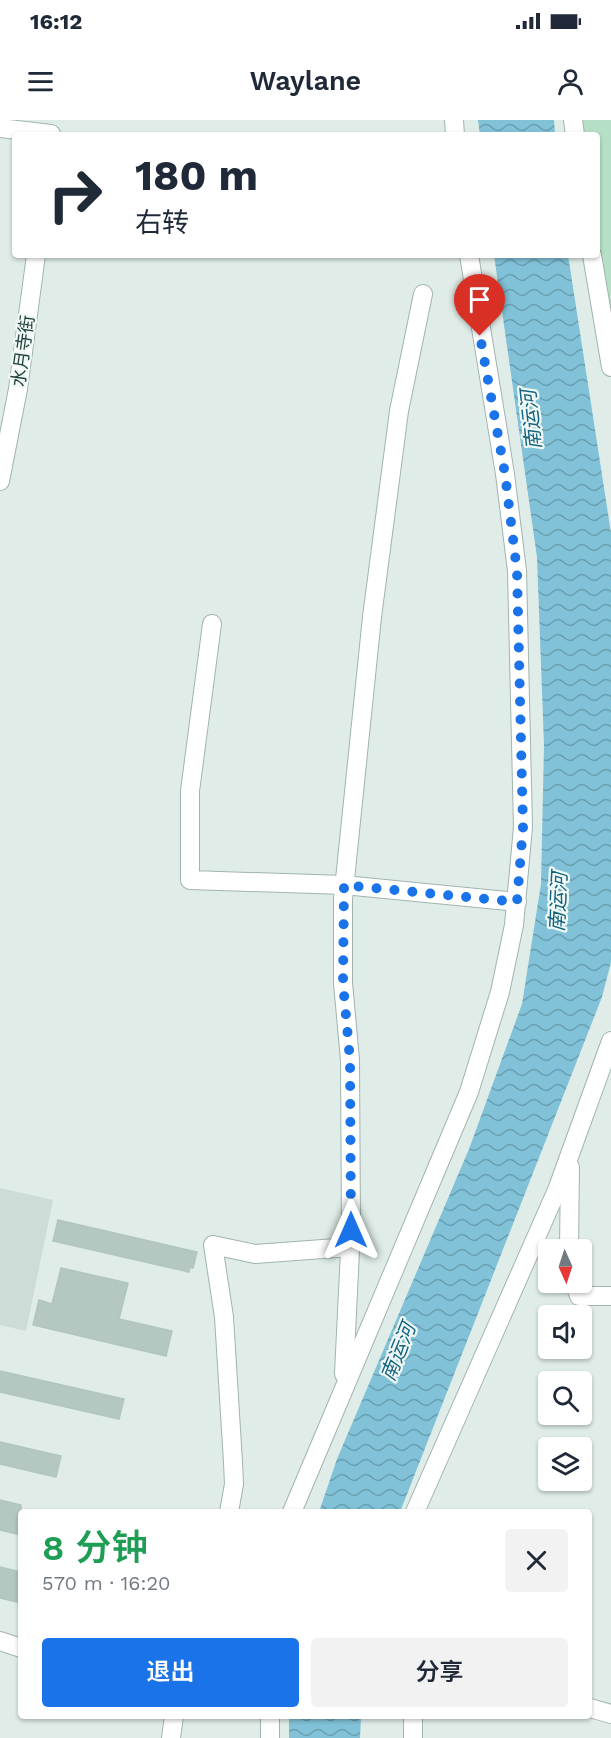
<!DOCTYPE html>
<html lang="zh">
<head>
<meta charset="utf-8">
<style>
  body { margin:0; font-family:"Work Sans","Noto Sans SC",sans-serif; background:#f2f2f3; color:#1f2937; height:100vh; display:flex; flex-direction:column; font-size:22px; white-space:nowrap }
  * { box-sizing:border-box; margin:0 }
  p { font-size:20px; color:#747a83 }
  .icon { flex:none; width:33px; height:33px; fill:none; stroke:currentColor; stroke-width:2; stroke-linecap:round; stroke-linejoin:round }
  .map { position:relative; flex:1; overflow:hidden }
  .side { position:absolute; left:18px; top:1389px; width:574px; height:210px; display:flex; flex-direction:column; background:#fff; border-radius:6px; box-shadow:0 2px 4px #0004 }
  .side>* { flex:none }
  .top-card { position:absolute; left:12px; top:12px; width:588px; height:126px; border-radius:6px; box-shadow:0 2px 4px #0004; background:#fff; color:#1f2937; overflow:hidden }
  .needle { width:39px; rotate:177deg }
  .fabs { position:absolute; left:538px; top:1119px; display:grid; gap:12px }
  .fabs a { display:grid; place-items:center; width:54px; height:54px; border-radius:6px; background:#fff; box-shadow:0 2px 4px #0004; font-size:30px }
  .pin { position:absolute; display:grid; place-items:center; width:51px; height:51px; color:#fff; margin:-62px -26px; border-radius:50% 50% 50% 0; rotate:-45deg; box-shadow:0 0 6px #0007 }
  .pin .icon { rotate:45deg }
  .me { position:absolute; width:66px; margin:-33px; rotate:0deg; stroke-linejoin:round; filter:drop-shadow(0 0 4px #0008) }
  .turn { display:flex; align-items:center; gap:21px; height:126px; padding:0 24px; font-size:27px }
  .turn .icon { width:78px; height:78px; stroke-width:2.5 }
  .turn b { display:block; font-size:42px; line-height:51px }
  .round { display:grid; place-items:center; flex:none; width:63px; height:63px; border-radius:6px; background:#f2f2f3 }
  .headline { display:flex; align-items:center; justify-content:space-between; height:102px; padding:0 24px }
  h1 { font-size:36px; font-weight:600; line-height:45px; color:#1e9e55 }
  .primary-button { display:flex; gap:12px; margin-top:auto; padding:12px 24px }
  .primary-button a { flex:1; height:69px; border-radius:6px; background:#1a73e8; color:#fff; font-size:24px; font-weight:600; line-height:69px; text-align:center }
  .primary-button a+a { background:#f2f2f3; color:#1f2937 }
  .status { display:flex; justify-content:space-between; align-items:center; height:42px; padding:0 30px; background:#fff; direction:ltr }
  .status svg { height:16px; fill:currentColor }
  header { display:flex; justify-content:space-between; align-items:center; height:78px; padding:0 24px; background:#fff; font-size:27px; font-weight:600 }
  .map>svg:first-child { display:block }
  .built { fill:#cddcd7 }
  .park { fill:#b5e0c5 }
  .water { fill:url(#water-waves) }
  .building { fill:#b4c7c1; stroke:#b1c6c0; stroke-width:1.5 }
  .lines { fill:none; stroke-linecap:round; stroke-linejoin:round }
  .minor-casing { stroke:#a1b4b0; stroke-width:20 }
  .minor { stroke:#fff; stroke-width:18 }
  .route { stroke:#1a73e8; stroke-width:10; stroke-dasharray:0 18 }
  .labels { text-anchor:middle; stroke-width:4.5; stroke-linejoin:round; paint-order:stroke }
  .street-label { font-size:18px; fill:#1e3e39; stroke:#f0f8f5 }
  .water-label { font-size:20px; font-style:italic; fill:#126380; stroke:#f0f8f5 }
</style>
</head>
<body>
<div class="status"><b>16:12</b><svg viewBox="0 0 49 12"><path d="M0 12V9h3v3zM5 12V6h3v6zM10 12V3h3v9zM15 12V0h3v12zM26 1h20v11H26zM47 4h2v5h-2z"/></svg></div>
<header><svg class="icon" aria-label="menu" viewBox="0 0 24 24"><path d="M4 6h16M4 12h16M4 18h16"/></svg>Waylane<svg class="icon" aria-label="person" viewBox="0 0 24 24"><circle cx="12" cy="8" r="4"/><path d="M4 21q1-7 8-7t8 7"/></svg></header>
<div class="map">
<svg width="611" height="1618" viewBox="0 0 611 1618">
  <defs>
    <pattern id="water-waves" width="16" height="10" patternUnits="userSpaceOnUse" patternTransform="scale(1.5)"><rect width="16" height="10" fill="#81c2d8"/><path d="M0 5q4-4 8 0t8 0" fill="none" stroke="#699fb0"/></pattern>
  </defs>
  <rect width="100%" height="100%" fill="#dfece8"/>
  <polygon class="built" points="0,1068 53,1080 26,1211 0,1205"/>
  <polygon class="park" points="579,0 611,0 611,189 597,124 597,15 580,15"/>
  <g class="water">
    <polygon points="478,0 554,0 555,15 480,15"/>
    <polygon points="494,135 568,135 611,413 611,842 602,877 400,1392 319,1392 337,1339 469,1029 522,884 541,764 544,625 537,437"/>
    <polygon points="289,1596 361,1596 360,1618 289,1618"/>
  </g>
  <g class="building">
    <polygon points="58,1100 197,1132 193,1148 190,1147 189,1152 53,1121"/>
    <polygon points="61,1148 128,1163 119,1199 172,1211 166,1236 33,1205 39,1180 52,1184"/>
    <polygon points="0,1251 124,1279 119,1299 0,1272"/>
    <polygon points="0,1322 61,1336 56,1357 0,1344"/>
    <polygon points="0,1380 21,1385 21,1415 0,1410"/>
    <polygon points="0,1447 21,1452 21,1483 0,1478"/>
  </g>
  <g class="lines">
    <defs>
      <g id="minor">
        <polyline points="454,0 455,15"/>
        <polyline points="573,0 575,15"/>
        <polyline points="0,8 51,14"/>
        <polyline points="592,135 611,247"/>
        <polyline points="0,361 18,269 36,135"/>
        <polyline points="212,504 190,671 190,760 344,765 517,782"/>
        <polyline points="569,1130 570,1047"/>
        <polyline points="574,1162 579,1176 611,1176"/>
        <polyline points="344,1254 351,1110 350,940 343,863 343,779 372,497 399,291 423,174"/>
        <polyline points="229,1392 234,1364 233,1342 224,1197 213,1125 255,1134 350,1127"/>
        <polyline points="292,1392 469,972 500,872 514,805 523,707 517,451 505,354 469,135"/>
        <polyline points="415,1392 557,1070 611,921"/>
        <polyline points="0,1521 21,1528"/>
        <polyline points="590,1588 611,1594"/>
        <polyline points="413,1596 413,1618"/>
        <polyline points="171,1618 174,1596"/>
        <polyline points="270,1618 270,1596"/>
      </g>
    </defs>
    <use href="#minor" class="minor-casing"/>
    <use href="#minor" class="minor"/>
  </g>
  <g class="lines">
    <polyline class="route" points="351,1110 350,940 343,863 344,765 517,782 523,707 517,451 505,354 480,216"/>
  </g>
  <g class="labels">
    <g class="street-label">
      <text transform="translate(23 231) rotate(-82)" y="6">水月寺街</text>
    </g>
    <g class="water-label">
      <text transform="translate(531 300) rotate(-96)" y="7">南运河</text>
      <text transform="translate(558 782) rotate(-87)" y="7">南运河</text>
      <text transform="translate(398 1232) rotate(-68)" y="7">南运河</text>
    </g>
  </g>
</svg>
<div class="fabs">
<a><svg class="needle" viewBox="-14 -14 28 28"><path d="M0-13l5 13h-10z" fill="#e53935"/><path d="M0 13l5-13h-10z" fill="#747a83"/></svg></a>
<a><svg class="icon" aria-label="sound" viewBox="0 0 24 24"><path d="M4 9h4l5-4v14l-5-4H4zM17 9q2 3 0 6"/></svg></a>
<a><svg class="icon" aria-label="search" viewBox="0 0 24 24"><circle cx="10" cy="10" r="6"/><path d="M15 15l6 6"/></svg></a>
<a><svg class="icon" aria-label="layers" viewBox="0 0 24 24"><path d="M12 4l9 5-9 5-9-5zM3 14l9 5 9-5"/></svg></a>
</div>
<div class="pin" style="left:480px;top:216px;background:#d93025"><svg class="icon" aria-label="arrive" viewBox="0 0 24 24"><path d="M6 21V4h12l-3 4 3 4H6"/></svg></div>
<svg class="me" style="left:351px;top:1110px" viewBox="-20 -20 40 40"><path d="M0-17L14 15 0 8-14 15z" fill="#1a73e8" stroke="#fff" stroke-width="4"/></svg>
<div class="top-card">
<div class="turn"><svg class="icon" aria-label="right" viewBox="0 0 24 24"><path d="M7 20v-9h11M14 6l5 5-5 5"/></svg><div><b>180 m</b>右转</div></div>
</div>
<section class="side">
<div class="headline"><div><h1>8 分钟</h1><p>570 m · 16:20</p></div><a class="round"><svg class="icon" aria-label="close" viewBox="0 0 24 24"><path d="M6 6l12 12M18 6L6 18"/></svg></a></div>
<div class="primary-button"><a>退出</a><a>分享</a></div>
</section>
</div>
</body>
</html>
